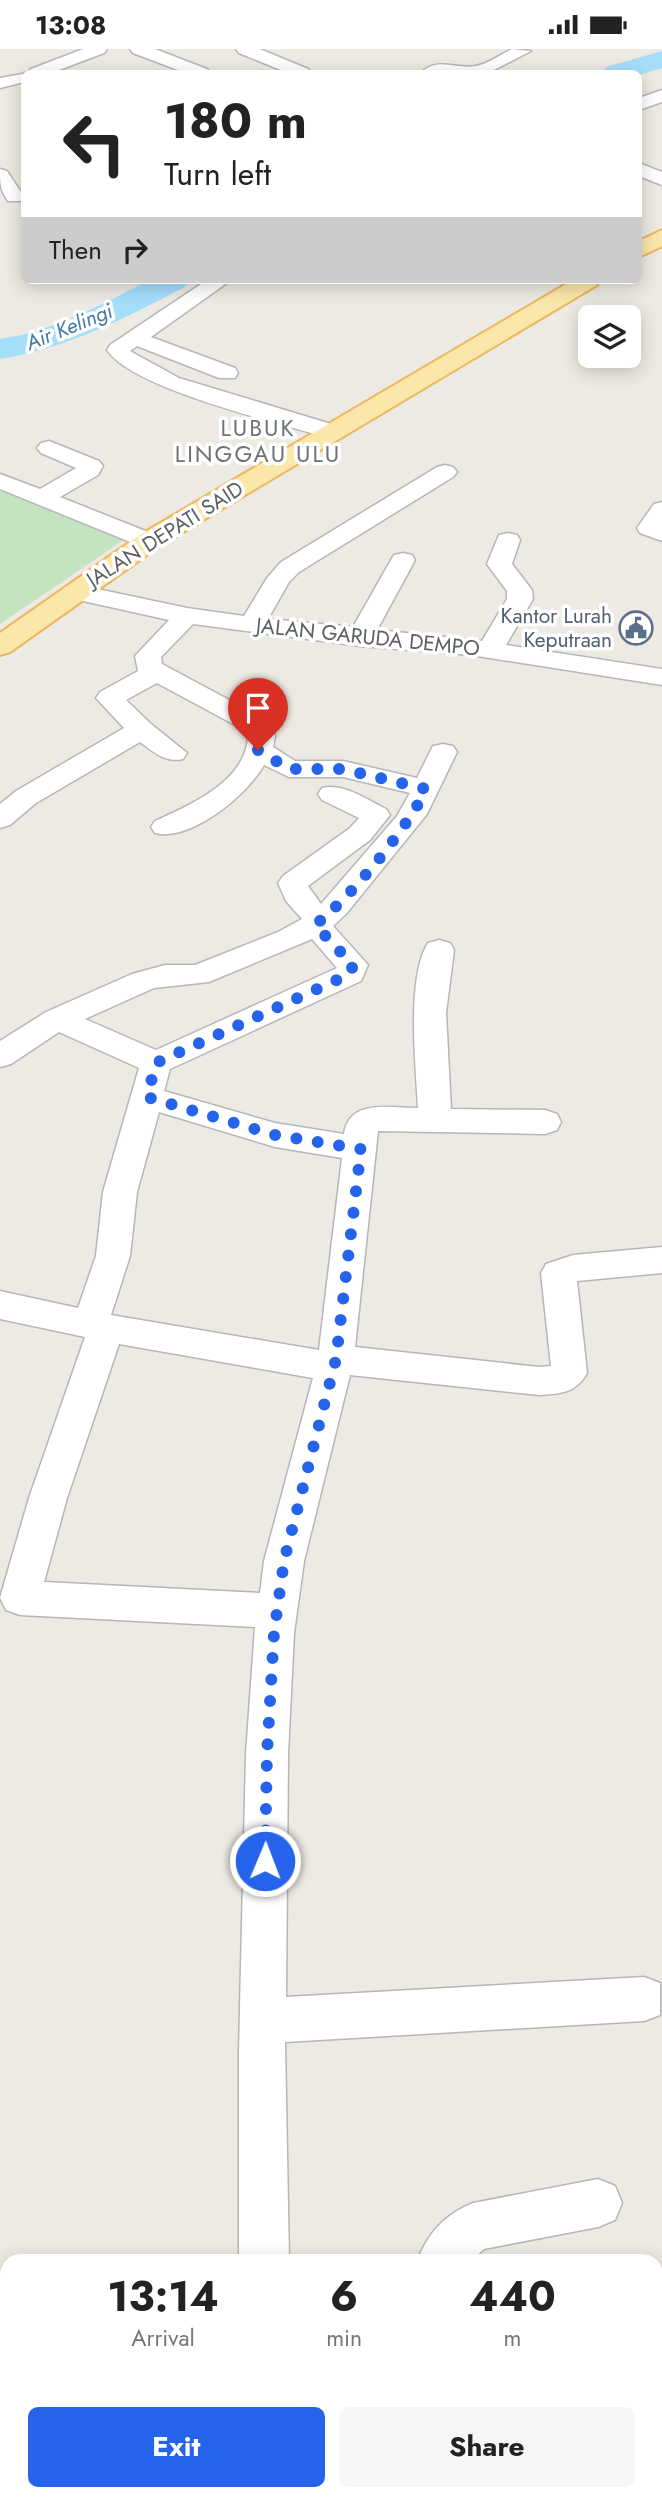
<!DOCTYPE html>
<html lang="en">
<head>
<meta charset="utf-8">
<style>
  body { margin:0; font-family:Jost,sans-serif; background:#f6f6f6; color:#222; height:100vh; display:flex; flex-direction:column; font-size:26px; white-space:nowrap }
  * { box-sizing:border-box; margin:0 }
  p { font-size:23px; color:#767676 }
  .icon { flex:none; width:38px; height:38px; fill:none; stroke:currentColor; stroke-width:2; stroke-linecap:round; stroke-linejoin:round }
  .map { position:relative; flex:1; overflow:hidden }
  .sheet { position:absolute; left:0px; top:2205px; width:663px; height:247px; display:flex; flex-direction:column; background:#fff; border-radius:21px 21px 0 0; box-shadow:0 4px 18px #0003 }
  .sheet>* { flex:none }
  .banner { position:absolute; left:21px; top:21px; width:621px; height:214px; border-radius:10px; box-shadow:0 4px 18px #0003; background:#fff; color:#222; overflow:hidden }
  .tools { position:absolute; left:578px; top:256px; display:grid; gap:14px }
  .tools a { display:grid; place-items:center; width:63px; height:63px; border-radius:10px; background:#fff; box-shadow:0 4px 18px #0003; font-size:35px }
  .pin { position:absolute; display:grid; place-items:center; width:60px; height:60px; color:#fff; margin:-72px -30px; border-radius:50% 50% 50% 0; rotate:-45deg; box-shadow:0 0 7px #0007 }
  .pin .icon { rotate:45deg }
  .me { position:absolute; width:77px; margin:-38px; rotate:1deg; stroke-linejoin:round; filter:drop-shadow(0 0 5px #0008) }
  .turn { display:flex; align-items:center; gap:24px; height:147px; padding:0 28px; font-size:32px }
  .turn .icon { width:91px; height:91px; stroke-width:2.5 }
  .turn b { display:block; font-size:49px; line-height:60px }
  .then { display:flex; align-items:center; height:66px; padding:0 28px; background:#0003; gap:14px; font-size:26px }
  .eta { display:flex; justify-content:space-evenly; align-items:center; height:119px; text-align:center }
  .eta b { font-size:42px; font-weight:700; line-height:49px }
  .action { display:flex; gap:14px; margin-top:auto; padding:14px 28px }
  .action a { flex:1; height:80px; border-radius:10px; background:#2563eb; color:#fff; font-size:28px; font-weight:700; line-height:80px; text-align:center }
  .action a+a { background:#f6f6f6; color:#222 }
  .status { display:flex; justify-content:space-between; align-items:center; height:49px; padding:0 35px; background:#fff; direction:ltr }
  .status svg { height:19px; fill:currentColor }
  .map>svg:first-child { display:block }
  .green { fill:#c4e4c0 }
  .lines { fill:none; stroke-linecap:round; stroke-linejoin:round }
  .river { fill:#a5defb; fill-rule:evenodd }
  .minor-casing { stroke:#b4b6ba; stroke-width:3 }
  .major-casing { stroke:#ecb75e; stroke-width:4 }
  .minor { fill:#fff; fill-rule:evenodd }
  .major { fill:#fce7aa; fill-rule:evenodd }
  .route { stroke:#2563eb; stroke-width:12; stroke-dasharray:0 21.6 }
  .labels { text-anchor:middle; stroke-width:7; stroke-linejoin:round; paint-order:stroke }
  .far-water-label { font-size:21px; font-style:italic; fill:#417aa4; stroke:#fff }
  .far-street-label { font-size:21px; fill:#5b6063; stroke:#fff }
  .far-service-label { font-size:21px; fill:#4e5e75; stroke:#fff; text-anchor:end }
  .far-quarter-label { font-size:23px; letter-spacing:2px; fill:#6c7275; stroke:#fff }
</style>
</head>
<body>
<div class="status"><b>13:08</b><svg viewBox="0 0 49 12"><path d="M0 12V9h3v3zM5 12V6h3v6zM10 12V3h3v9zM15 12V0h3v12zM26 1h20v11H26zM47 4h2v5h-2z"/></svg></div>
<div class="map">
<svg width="662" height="2451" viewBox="0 0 662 2451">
  <rect width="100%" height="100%" fill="#edeae3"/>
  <polygon class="green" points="0,439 128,488 0,575"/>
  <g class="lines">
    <g class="river">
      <polygon points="662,2 662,19 639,26 602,24 606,18"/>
      <path d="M149,231H190L185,238C125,269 68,299 0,310V290C54,282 101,256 149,231Z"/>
    </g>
    <defs>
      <g id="minor">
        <polygon points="83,0 107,0 104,4 51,24 24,24 24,33 0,39 0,29 28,24 31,20"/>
        <polygon points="130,0 155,0 207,20 210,24 186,24 133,4"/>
        <polygon points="236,0 260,0 308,20 311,24 288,24 239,4"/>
        <path d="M512,0L531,2L488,24H421C437,7 457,21 476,17C488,15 501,5 512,0Z"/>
        <polygon points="662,41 662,53 639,61 639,49"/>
        <polygon points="639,114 662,123 662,136 639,127"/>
        <path d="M0,120L7,122L24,148L22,152H8C0,141 0,134 0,120Z"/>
        <path d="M207,231H231L151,288L235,319L238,324L235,329H219L137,297L130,302L179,329L341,378L344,383L341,388H325C276,373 133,340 107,301L110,296Z"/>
        <polygon points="49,392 99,412 103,417 98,426 60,448 158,487 161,492 158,497 149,499 140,497 0,440 0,425 40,440 76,419 41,404 37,399 41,394"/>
        <path d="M445,416L453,418L457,423L453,428L299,523L289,533L268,570L353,578L391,511L394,506L403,504L412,506L415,511L377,581L482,592L507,550V542L487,515L499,486L508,484L517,486L520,491L512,515L532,541L533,550L506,596L662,620V636L471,606L360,597L193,575L161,608L162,615L270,673L275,687L273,698L295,712H343L417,729L433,697L443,695L453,697L457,703L427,765L346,865L333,877L368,916L361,932L170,1020L164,1042L275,1074L344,1085C349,1049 391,1059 418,1059C416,1018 406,929 428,894L439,891L450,894L454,901L446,964L451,1060L545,1061L557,1065L561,1073L557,1081L545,1085L378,1082L355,1298L539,1318L551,1317L541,1224L546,1215L573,1206L662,1198V1224L577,1232L587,1324C576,1344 560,1345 539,1346L350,1326L304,1512L294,1584L288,1705L286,1948L644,1928L660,1934V1966L644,1972L285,1993L289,2212H239V2001L246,1705L255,1578L20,1566L6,1561L0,1549L29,1449L85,1288L0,1270V1242L78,1259L96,1207L103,1143L139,1019L59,983L11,1015L0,1018V992L46,963L132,925L165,916H195L278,883L302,870L286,852L278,834L283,827L350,779L359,769L322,751L318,745L322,739C344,734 367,751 386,760L390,766L370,791L308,837L321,855L397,767L410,744L343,728H289L264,716C247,746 191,793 155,784L151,778L155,772C190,756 250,731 248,683L157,634L126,651L151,675L187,704L183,710C165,714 154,703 140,693L36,754L10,776L0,779V755L16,742L124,679L96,649L100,643L138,622L135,607L169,571L65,548L61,543L65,538L74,535L187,559L244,567L267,529L281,513L437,418ZM312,890L337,919L156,1001L85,970L154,939L209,933ZM159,1063L275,1098L342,1109L319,1301L111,1266L130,1207L137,1143ZM119,1295L313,1329L264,1512L260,1544L44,1533L67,1449Z"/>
        <polygon points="662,453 662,492 640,484 637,479 654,455"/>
        <path d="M598,2130L615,2137L622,2154L615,2171L598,2178L484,2200L471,2212H417C429,2183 444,2166 473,2154Z"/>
        <rect x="240" y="2445" width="52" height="6"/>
      </g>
      <g id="major">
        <polygon points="662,181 662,197 639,208 639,192"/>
        <polygon points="573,231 600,231 597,236 158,498 10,603 0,606 0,584 140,486"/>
      </g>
    </defs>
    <use href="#minor" class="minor-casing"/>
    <use href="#major" class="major-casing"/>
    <use href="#minor" class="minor"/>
    <use href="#major" class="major"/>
  </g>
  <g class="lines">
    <path class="route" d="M258,701L289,720H343L426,740C408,779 350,849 315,876L353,916L350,925L156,1014L147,1048L275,1086L361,1100L336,1310L284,1512L274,1584L267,1705L265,1812"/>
  </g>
  <defs>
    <symbol id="civic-ring" viewBox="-11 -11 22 22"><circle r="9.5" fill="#fff" stroke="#5c6f8a" stroke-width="1.5"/><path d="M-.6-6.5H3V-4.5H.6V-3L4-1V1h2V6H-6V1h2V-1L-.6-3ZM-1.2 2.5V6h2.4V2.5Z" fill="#5c6f8a"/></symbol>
  </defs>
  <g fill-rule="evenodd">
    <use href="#civic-ring" x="617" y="560" width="38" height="38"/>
  </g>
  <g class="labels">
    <g class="far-water-label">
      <text transform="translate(69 278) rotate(-22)" y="7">Air Kelingi</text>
    </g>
    <g class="far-street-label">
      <text transform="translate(165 485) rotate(-32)" y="7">JALAN DEPATI SAID</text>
      <text transform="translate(368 588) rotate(6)" y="7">JALAN GARUDA DEMPO</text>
    </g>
    <g class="far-service-label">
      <text x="612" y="574">Kantor Lurah<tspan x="612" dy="24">Keputraan</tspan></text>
    </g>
    <g class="far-quarter-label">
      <text x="258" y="387">LUBUK<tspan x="258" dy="26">LINGGAU ULU</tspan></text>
    </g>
  </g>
</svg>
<div class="tools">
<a><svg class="icon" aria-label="layers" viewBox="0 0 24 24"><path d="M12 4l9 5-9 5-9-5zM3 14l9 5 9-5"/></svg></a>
</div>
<div class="pin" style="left:258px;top:701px;background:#d93025"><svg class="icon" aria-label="arrive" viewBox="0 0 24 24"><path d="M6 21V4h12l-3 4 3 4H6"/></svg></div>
<svg class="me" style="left:265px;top:1812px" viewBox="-20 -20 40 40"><circle r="17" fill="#2563eb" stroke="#fff" stroke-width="3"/><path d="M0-11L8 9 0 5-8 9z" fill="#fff"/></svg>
<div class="banner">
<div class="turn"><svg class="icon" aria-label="left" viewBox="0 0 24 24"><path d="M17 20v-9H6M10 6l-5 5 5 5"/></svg><div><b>180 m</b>Turn left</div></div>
<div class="then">Then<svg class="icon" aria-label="right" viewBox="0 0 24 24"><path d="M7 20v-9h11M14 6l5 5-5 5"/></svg></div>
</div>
<section class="sheet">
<div class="eta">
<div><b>13:14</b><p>Arrival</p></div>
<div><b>6</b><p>min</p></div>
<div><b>440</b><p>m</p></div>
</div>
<div class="action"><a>Exit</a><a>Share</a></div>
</section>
</div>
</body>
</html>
